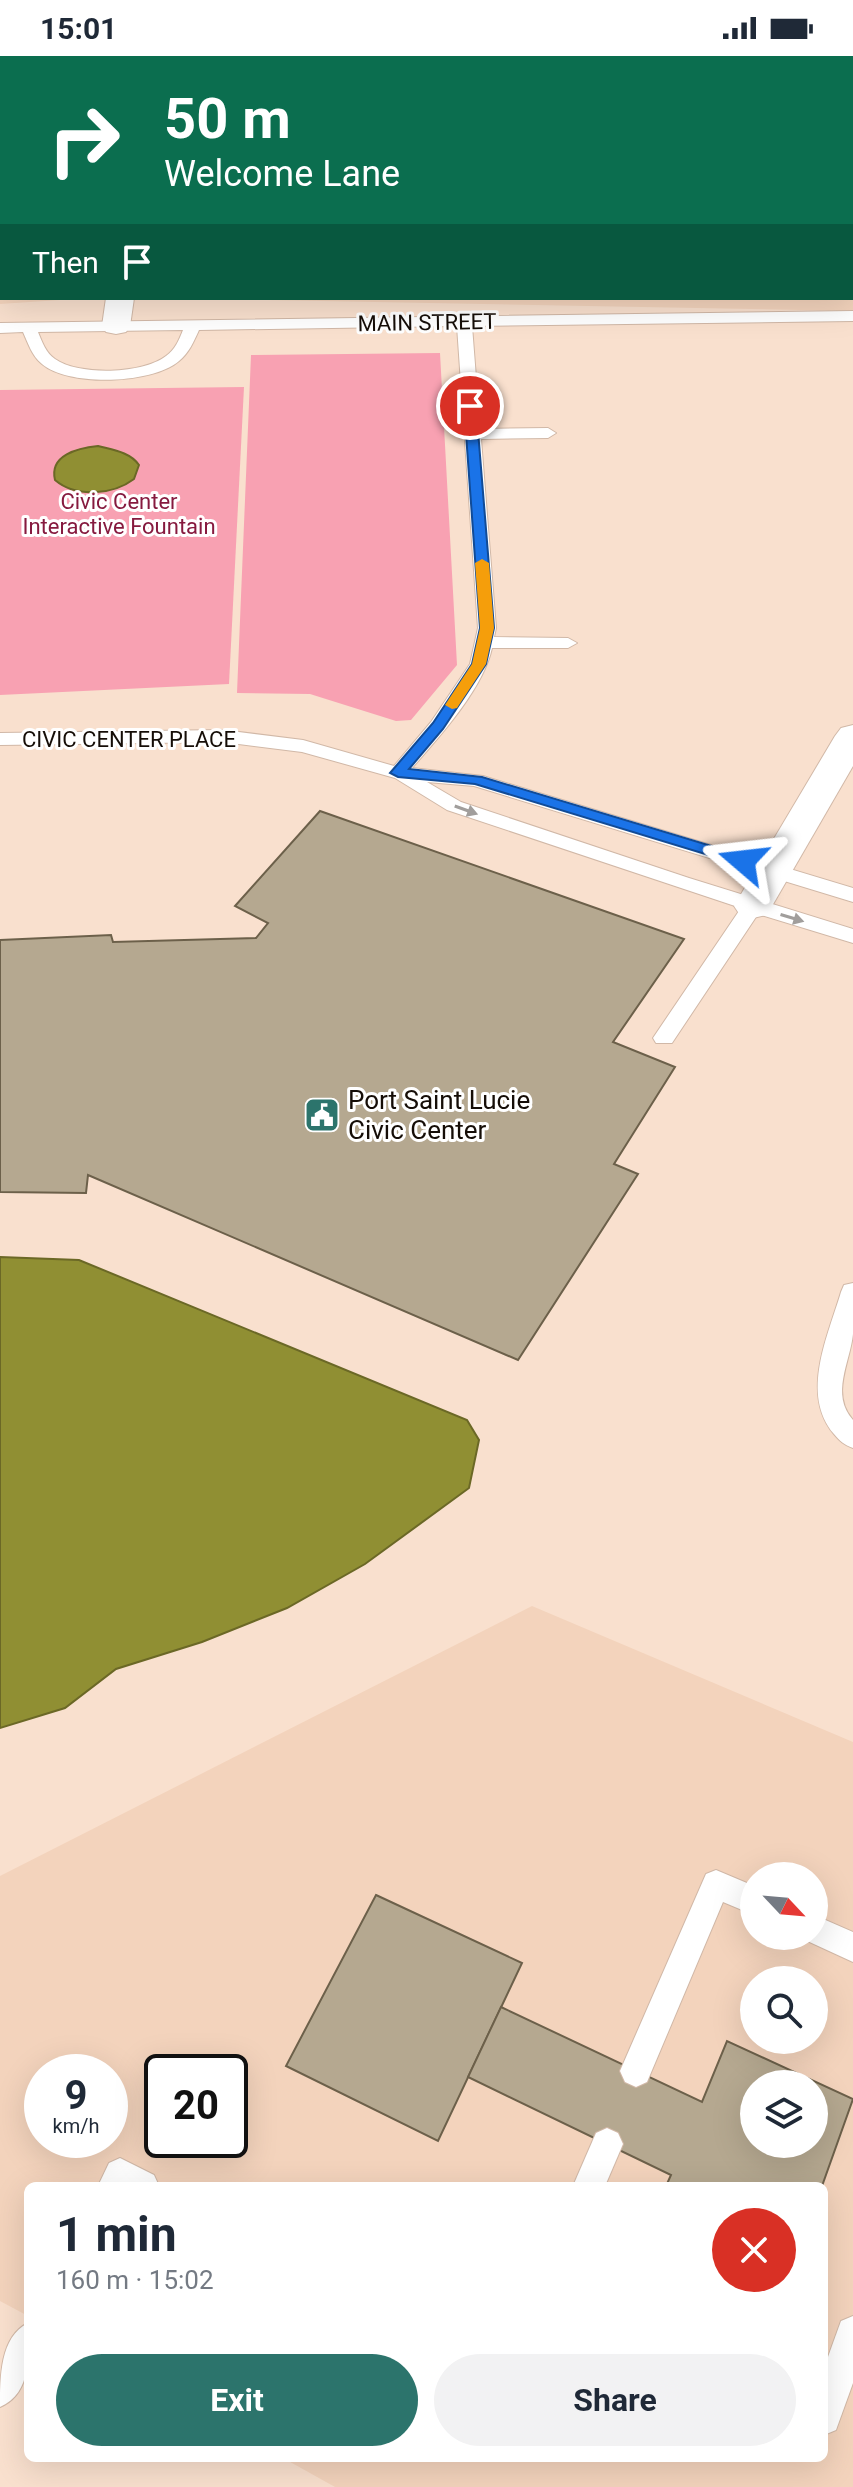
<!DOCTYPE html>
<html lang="en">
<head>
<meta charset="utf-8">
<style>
  body { margin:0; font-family:Roboto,sans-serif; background:#f2f2f3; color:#1f2937; height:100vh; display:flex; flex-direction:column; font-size:30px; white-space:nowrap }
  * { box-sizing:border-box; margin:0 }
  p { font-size:26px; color:#747a83 }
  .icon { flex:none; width:44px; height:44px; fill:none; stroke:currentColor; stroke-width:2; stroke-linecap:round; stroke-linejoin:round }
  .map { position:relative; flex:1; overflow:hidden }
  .drawer { position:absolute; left:24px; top:2126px; width:804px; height:280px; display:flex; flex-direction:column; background:#fff; border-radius:12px; box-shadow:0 8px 32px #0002 }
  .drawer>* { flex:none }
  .top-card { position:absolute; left:0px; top:0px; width:854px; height:244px; box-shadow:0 8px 32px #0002; background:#0b6e4f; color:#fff; overflow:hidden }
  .needle { width:52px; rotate:116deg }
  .tools { position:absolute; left:740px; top:1806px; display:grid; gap:16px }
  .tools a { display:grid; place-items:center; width:88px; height:88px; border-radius:50%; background:#fff; box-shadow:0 8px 32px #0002; font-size:40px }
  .speed { position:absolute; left:24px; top:1998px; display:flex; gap:16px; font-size:40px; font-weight:700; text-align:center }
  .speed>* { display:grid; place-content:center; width:104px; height:104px; border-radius:50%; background:#fff; box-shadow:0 8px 32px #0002; line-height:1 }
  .speed small { font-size:20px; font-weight:400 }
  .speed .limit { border:4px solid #111; border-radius:12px; background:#fff; color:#111 }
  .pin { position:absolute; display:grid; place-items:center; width:68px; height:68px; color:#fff; margin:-34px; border:4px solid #fff; border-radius:50%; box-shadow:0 2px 8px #0007 }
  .me { position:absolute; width:88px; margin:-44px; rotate:287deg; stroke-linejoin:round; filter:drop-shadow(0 0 6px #0008) }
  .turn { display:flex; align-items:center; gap:28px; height:168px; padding:0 32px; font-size:36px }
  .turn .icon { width:104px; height:104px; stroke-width:2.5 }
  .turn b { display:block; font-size:56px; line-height:68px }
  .then { display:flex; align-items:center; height:76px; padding:0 32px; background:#0003; gap:16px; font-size:30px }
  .round { display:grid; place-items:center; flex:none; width:84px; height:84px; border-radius:42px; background:#f2f2f3 }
  .overview { display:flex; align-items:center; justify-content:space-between; height:136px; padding:0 32px }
  h1 { font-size:48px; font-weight:700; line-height:60px }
  .action { display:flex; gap:16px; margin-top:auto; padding:16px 32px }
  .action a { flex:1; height:92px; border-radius:48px; background:#2c746c; color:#fff; font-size:32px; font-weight:700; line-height:92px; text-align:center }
  .action a+a { background:#f2f2f3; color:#1f2937 }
  .status { display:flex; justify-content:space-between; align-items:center; height:56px; padding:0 40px; background:#fff; direction:ltr }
  .status svg { height:22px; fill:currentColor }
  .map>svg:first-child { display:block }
  .built { fill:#f3d3bc; fill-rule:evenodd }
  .green { fill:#f8a1b2 }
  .water { fill:#908f33; stroke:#6b6826; stroke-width:2 }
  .building { fill:#b5a890; stroke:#6c604a; stroke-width:2; fill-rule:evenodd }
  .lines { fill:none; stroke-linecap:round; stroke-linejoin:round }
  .lane-casing { stroke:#d1b8a7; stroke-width:2 }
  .street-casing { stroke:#d1b8a7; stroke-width:2 }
  .lane { fill:#fff; fill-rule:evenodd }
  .street { fill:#fff; fill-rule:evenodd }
  .oneway { fill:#a19e9c }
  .route { fill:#1a73e8; stroke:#114b97; stroke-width:2 }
  .slow { fill:#f59e0b }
  .labels { text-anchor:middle; stroke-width:6; stroke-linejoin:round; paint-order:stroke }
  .far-street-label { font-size:22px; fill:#150d07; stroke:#fff }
  .far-park-label { font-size:22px; fill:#861a3f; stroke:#fff }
  .poi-label { font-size:26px; fill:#150d07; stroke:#fff; text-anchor:start }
</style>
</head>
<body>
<div class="status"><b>15:01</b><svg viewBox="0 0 49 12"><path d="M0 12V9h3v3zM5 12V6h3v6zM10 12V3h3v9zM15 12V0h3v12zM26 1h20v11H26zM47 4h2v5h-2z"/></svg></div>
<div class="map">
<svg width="853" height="2431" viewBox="0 0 853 2431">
  <rect width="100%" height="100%" fill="#f9e0ce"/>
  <g class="built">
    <polygon points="0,0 853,0 853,255 167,242 852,242 852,2 2,2 2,242 90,242 0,248"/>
    <path d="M532,1550L853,1686V2431H335L283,2402H824V2130H28V2260L0,2245V1820ZM754,1820H814V1880H754ZM754,1924H814V1984H754ZM42,2016H110V2084H42ZM162,2016H230V2084H162ZM754,2028H814V2088H754Z"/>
  </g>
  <g class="green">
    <polygon points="440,297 457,609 411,664 396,665 310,638 237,637 251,299"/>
    <polygon points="244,331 229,628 0,639 0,334"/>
  </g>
  <g class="water">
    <path d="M98,390C113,394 130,396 139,409L134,423C113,439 76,442 55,424C49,399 78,392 98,390Z"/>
    <polygon points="0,1201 79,1204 467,1364 479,1384 469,1432 365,1508 287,1552 202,1586 116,1613 65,1652 0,1672"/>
  </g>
  <g class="building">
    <polygon points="320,755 684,883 613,986 675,1011 614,1108 638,1118 518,1304 88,1119 86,1137 0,1136 0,884 111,879 113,886 256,882 268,867 235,850"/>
    <polygon points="376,1839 522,1907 438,2085 286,2010"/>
    <path d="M501,1951L702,2046L727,1985L853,2043L822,2130H666L671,2119L468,2021ZM754,2028H814V2088H754Z"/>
  </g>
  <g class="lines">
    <defs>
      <g id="lane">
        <rect x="654" y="0" width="12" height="2"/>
        <path d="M853,255V265L472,270L480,373L548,372L556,377L548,382L481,383L496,572L494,581L568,582L577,587L568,592H492C483,633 440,680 412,712L483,720L853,832V846L474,730L427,726L461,746L689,822L853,873V887L758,858L672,987H656L653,982L741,852L447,754L395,722L302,696L223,686L0,689V677L223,674L303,684L394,710L431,666L470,608L478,572L457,270L199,274C194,285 189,297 179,305C153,328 69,331 42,308C32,300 28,287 23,276L0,277V267ZM183,274C179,284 175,294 166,300C143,318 79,320 55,303C46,297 42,286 38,276Z"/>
        <path d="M853,1227C853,1244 853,1261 853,1278C850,1307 830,1338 853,1364V1392C844,1389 840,1385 834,1378C800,1338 828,1280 841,1236L844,1229Z"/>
        <polygon points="716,1814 754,1830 754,1859 723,1846 647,2026 636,2031 625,2026 620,2015 706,1818"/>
        <polygon points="814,1859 853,1876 853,1906 803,1883 802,1880 814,1880"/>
        <polygon points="607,2072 618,2077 623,2088 605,2130 573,2130 596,2077"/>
        <polygon points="120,2102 154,2119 159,2130 98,2130 109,2107"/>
        <polygon points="853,2260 853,2327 836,2374 824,2379 824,2312 841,2265"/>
        <path d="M28,2267C28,2297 33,2337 0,2351C0,2321 0,2281 28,2267Z"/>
      </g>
      <g id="street">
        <rect x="139" y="0" width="24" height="2"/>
        <polygon points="106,242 134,242 130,270 126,276 116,278 106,276 102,270"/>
        <polygon points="853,669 853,710 772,850 766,859 753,862 740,859 734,850 835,680 841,672"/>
      </g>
    </defs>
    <use href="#lane" class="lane-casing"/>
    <use href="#street" class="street-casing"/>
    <use href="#lane" class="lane"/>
    <use href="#street" class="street"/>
  </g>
  <defs><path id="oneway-solid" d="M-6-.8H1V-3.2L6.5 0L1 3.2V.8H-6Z" transform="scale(2)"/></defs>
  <g class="oneway">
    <use href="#oneway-solid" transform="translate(466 754) rotate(20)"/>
    <use href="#oneway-solid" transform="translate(792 862) rotate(17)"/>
  </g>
  <polygon class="route" points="470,346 476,350 494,572 486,608 443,673 409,713 482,721 748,801 748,808 738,808 475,728 398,721 390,717 433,667 472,608 480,572 464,350"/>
  <polygon class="slow" points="482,503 489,507 494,572 486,608 457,652 452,653 445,649 472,608 480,572 475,507"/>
  <defs>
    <symbol id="civic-square" viewBox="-11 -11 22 22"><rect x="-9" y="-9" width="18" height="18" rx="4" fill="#2c746c" stroke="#fff"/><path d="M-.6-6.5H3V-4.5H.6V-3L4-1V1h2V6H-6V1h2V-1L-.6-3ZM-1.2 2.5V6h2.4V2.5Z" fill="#fff"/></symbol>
  </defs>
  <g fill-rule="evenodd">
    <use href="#civic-square" x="302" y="1039" width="40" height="40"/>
  </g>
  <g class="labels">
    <g class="far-street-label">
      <text transform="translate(427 266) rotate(-1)" y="8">MAIN STREET</text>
      <text x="129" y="691">CIVIC CENTER PLACE</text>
    </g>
    <g class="far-park-label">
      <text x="119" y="453">Civic Center<tspan x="119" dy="25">Interactive Fountain</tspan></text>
    </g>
    <g class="poi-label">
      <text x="348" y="1053">Port Saint Lucie<tspan x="348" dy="30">Civic Center</tspan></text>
    </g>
  </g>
</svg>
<div class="tools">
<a><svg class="needle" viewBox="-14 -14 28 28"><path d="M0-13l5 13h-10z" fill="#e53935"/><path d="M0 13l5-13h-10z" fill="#747a83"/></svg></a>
<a><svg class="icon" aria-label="search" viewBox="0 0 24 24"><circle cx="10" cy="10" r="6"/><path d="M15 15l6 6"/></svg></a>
<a><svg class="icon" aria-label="layers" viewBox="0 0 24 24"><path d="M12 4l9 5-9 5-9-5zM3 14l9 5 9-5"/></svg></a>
</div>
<div class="speed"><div>9<small>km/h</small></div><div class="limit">20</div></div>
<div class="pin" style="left:470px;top:350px;background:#d93025"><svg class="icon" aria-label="arrive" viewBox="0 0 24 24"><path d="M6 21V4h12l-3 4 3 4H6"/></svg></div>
<svg class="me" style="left:743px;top:805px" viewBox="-20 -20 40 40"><path d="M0-17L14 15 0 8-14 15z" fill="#1a73e8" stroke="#fff" stroke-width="4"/></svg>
<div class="top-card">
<div class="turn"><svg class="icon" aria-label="right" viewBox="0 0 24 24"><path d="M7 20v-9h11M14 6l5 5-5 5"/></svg><div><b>50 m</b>Welcome Lane</div></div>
<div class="then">Then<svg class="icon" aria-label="arrive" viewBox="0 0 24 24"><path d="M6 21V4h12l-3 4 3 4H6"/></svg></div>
</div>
<section class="drawer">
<div class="overview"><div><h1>1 min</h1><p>160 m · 15:02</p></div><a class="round" style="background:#d93025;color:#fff"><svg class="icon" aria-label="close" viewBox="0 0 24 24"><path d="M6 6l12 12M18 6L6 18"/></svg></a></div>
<div class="action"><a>Exit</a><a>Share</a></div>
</section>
</div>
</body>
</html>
